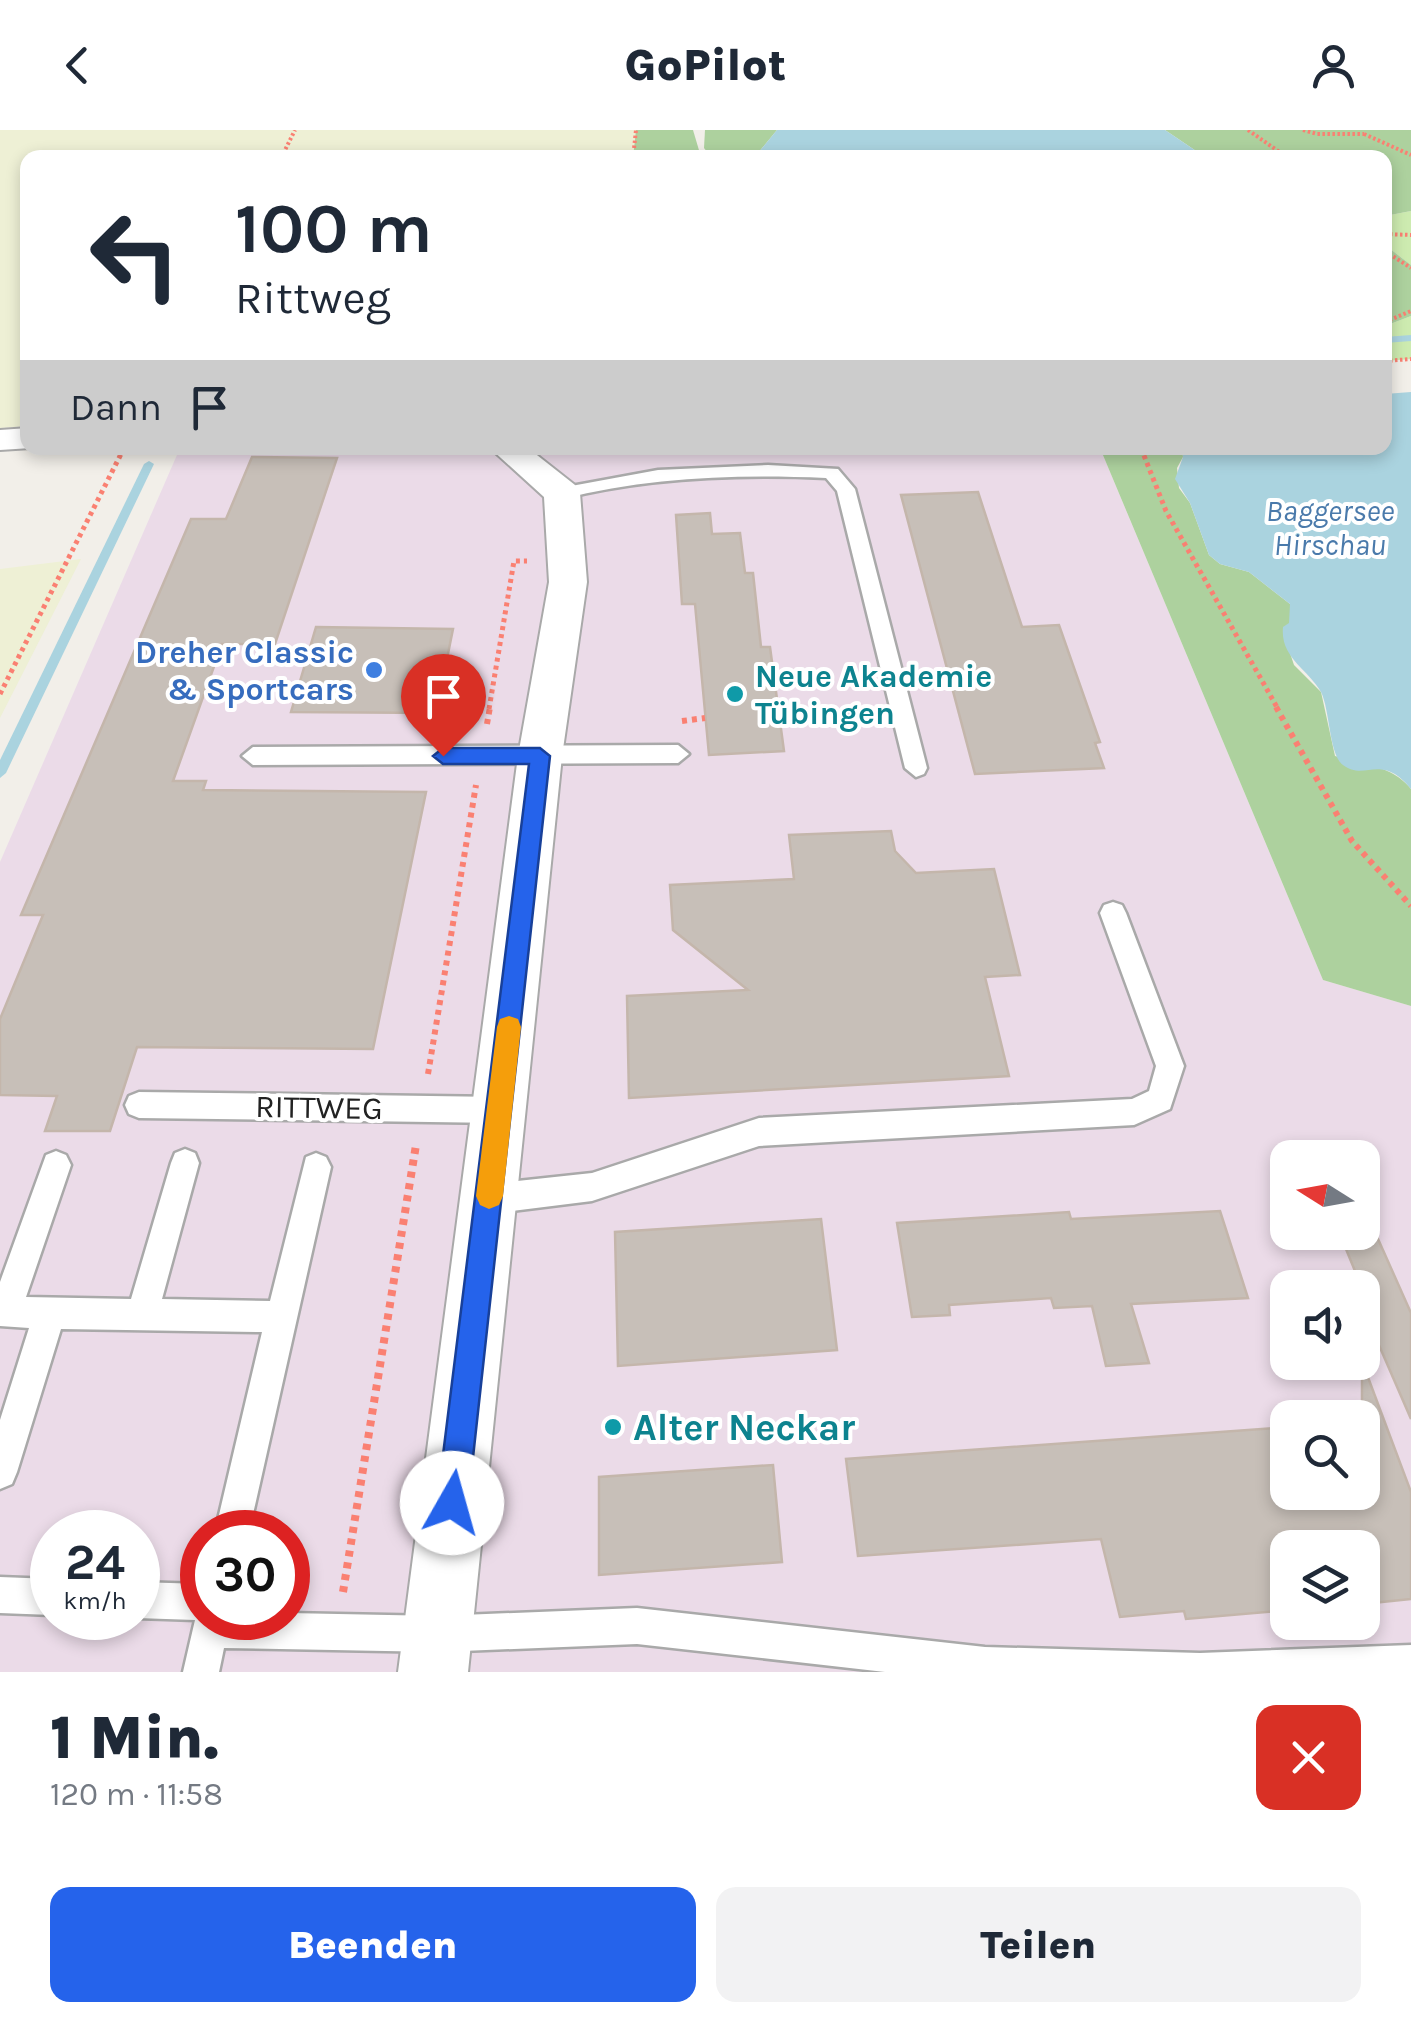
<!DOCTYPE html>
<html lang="de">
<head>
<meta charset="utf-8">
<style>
  body { margin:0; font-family:Karla,sans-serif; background:#f2f2f3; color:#1f2937; height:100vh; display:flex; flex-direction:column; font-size:38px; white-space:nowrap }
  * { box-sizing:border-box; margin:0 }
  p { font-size:32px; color:#747a83 }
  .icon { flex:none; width:55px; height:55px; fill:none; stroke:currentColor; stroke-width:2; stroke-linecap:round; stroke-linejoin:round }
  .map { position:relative; height:1542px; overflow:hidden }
  .details { display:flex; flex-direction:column; background:#fff; flex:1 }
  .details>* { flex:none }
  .hud { position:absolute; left:20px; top:20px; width:1372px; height:305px; border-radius:20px; box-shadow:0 5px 15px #0003; background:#fff; color:#1f2937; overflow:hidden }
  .needle { width:65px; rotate:281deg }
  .tools { position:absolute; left:1270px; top:1010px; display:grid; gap:20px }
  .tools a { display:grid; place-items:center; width:110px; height:110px; border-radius:20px; background:#fff; box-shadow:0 5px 15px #0003; font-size:50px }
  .speed { position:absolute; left:30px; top:1380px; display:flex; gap:20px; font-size:50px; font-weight:700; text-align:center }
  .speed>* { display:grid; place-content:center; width:130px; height:130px; border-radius:50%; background:#fff; box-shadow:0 5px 15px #0003; line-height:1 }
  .speed small { font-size:25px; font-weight:400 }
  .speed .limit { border:15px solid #d22; background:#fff; color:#111 }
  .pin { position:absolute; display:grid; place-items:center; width:85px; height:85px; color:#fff; margin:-102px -42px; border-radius:50% 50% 50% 0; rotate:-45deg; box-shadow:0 0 10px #0007 }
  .pin .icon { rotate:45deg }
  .me { position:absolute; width:110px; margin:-55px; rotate:7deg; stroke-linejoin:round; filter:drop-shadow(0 0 8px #0008) }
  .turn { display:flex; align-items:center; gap:35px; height:210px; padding:0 50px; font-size:45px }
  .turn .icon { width:130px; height:130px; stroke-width:2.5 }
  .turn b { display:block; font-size:70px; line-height:85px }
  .then { display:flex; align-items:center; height:95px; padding:0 50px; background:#0003; gap:20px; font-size:38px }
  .round { display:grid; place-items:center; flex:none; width:105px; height:105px; border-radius:20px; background:#f2f2f3 }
  .overview { display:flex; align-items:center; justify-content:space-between; height:170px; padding:0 50px }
  h1 { font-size:60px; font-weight:800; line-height:75px }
  .action { display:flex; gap:20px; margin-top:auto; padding:20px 50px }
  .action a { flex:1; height:115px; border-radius:20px; background:#2563eb; color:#fff; font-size:40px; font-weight:800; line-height:115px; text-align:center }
  .action a+a { background:#f2f2f3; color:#1f2937 }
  header { display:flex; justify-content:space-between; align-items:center; height:130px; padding:0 50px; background:#fff; font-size:45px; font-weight:800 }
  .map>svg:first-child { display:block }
  .industrial { fill:#ebdbe8; fill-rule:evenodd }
  .farmland { fill:#eef0d5 }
  .grass { fill:#cdebb0 }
  .forest { fill:#add19e }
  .water { fill:#aad3df }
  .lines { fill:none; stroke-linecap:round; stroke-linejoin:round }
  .stream { fill:#aad3df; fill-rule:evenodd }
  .building { fill:#c7bfb8; stroke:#c4b6ab; stroke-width:2.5 }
  .service-casing { stroke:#a9a9a9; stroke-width:5 }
  .minor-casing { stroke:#a9a9a9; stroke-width:4 }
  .path-far3 { stroke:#fa8072; stroke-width:4; stroke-dasharray:2.5 2.5; stroke-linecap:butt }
  .path-far2 { stroke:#fa8072; stroke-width:5; stroke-dasharray:4 4; stroke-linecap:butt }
  .path-far1 { stroke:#fa8072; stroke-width:6; stroke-dasharray:5 5; stroke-linecap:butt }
  .path { stroke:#fa8072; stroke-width:8; stroke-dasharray:6 6; stroke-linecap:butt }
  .service { fill:#fff; fill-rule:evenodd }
  .minor { fill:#fff; fill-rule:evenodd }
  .route { fill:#2563eb; stroke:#184099; stroke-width:2.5 }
  .slow { fill:#f59e0b }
  .shop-dot { fill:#3f7fe0; stroke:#fff; stroke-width:4 }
  .culture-dot { fill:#0f9aa8; stroke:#fff; stroke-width:4 }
  .labels { text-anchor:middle; stroke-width:8; stroke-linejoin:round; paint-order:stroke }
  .far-water-label { font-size:30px; font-style:italic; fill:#4a7aab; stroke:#fff }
  .shop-label { font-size:32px; font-weight:bold; fill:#366cbe; stroke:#fff; text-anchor:end }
  .culture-label { font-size:32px; font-weight:bold; fill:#0d838f; stroke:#fff; text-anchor:start }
  .street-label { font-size:32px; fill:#222; stroke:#fff }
  .near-culture-label { font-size:38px; font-weight:bold; fill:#0d838f; stroke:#fff; text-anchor:start }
</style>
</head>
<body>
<header><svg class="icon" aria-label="back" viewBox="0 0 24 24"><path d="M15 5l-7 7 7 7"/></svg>GoPilot<svg class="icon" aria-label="person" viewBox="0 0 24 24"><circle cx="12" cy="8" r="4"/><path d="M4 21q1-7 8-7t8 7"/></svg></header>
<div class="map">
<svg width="1411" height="1542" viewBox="0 0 1411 1542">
  <rect width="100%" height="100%" fill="#f2efe9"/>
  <path class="industrial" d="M180,318H1100L1323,850L1411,876V1542H0V732ZM1288,1028H1362V1102H1288ZM1288,1158H1362V1232H1288ZM1288,1288H1362V1362H1288ZM52,1402H138V1488H52ZM202,1402H288V1488H202ZM1288,1418H1362V1492H1288Z"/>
  <g class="farmland">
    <polygon points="0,0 636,0 633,28 28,28 27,296 0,298"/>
    <polygon points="81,429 0,588 0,439"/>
  </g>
  <g class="grass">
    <polygon points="1411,81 1411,135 1385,115 1385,86"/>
    <polygon points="1411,186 1411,229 1385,231 1385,196"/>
  </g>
  <g class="forest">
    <polygon points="636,0 693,0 701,27 633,28"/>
    <polygon points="705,0 777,0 758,23 711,27 704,18"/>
    <polygon points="1165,0 1411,0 1411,81 1385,86 1385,28 1205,27"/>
    <polygon points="1385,115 1411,135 1411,186 1385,196"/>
    <path d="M1100,318H1182L1183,327L1177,338L1179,358L1190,373L1209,425L1220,434L1249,442L1290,474V523L1294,535L1321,562L1335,626C1363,635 1392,635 1411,659V876L1323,850Z"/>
  </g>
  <g class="water">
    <polygon points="777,0 1165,0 1205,27 740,27 758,23"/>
    <path d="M1411,262V659C1381,622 1365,652 1343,635C1329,625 1330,580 1321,562C1308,539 1280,528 1283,497L1289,493L1290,474L1249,442L1220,434L1209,425L1190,373L1175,349L1183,327L1182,318H1385V264Z"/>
  </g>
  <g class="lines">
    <g class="stream">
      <polygon points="1411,205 1411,211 1385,213 1385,207"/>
      <polygon points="149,331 154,334 6,643 0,648 0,630 144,334"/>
    </g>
  </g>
  <g class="building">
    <polygon points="252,327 337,328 275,514 222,514 173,651 206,651 203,660 426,662 373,919 137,917 110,1001 45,1001 57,966 0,965 0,889 43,785 21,785 191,389 226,389"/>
    <polygon points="978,362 1022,497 1059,495 1100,612 1095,613 1104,638 975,644 901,365"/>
    <polygon points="710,383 712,404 740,403 745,443 753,443 761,517 770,517 784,621 709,625 695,474 682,474 676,385"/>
    <polygon points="316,497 453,499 436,583 291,582"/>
    <polygon points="891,701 895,721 916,743 994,739 1020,845 985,847 1009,946 629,968 627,866 748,860 673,800 670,755 794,749 789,705"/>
    <polygon points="1362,1073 1411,1183 1411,1289 1362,1176 1362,1158 1339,1102 1362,1102"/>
    <polygon points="1220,1081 1248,1168 1131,1174 1149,1233 1106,1236 1092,1176 1054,1178 1051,1168 949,1175 950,1185 912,1187 897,1093 1069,1082 1071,1089"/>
    <polygon points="821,1089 837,1220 618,1236 615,1102"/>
    <polygon points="1366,1242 1411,1362 1411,1469 1362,1474 1362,1418 1288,1418 1288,1480 1186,1489 1184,1481 1120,1487 1101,1409 858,1426 846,1329 1288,1297 1288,1362 1362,1362 1362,1243"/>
    <polygon points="773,1335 782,1432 599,1445 599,1347"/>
  </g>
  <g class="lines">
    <defs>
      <g id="service">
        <path d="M768,335L838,339L855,359L927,638L924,644L916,647L905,638L837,361L826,348C738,344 648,347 562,369L553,363L555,359L658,340Z"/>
        <polygon points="678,615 689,624 678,633 253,635 242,626 253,617"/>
        <polygon points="1113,772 1122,775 1126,783 1184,936 1170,979 1134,995 759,1016 592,1071 489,1084 479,1079 474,1069 479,1059 489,1054 592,1043 759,988 1132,969 1149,961 1156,936 1100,783 1104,775"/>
        <polygon points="139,962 500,967 510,971 514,980 510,989 500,993 139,988 129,984 125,975 129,966"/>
        <polygon points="185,1019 195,1023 199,1033 162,1169 270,1171 306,1027 316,1023 326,1027 331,1037 249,1402 215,1402 262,1202 61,1199 17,1342 12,1354 0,1359 0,1290 29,1198 0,1196 0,1152 46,1025 56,1021 66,1025 71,1035 26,1167 131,1169 171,1033 175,1023"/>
        <polygon points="0,1447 52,1449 52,1485 0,1483"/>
        <polygon points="138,1452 202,1454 202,1488 288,1488 288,1483 438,1486 637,1478 985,1517 1200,1523 1411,1515 1411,1542 885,1542 637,1514 438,1522 224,1518 219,1542 183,1542 195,1490 137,1488"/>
      </g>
      <g id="minor">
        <polygon points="28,298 28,318 31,318 0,320 0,300"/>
        <polygon points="490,318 528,318 575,355 580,363 587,452 562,626 468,1542 398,1542 518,626 549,452 544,367"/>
      </g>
    </defs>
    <use href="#service" class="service-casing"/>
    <use href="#minor" class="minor-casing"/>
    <g class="path-far3">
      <polyline points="1248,0 1288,28"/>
      <polyline points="1303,0 1317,4 1364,4"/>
      <polyline points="1364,4 1411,25"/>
      <polyline points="281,28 295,0"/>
      <polyline points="633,28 636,0"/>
      <polyline points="1385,104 1411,105"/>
      <polyline points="1385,121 1411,138"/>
      <polyline points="1385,192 1411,181"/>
      <polyline points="1385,231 1411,229"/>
    </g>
    <g class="path-far2">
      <polyline points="1141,318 1166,381 1278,579"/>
      <polyline points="0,564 124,318"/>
      <polyline points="489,579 514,431 527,431"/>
    </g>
    <g class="path-far1">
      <polyline points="1276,577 1352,711 1411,776"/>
      <polyline points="682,591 705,588"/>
      <polyline points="487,594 490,577"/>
      <polyline points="428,944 476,655"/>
    </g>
    <polyline class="path" points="343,1462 416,1015"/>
    <use href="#service" class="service"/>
    <use href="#minor" class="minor"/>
  </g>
  <polygon class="route" points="443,618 540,618 550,626 468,1373 464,1384 452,1389 441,1384 437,1373 529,634 443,634 433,626"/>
  <polygon class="slow" points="509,886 518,889 521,897 503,1066 499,1075 489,1079 480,1075 476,1066 497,897 500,889"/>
  <circle class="shop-dot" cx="374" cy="540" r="10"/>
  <g class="culture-dot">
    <circle cx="735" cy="564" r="10"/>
    <circle cx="613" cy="1297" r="10"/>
  </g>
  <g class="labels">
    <g class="far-water-label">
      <text x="1330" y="391">Baggersee<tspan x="1330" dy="34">Hirschau</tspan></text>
    </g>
    <g class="shop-label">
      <text x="354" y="533">Dreher Classic<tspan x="354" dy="37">&amp; Sportcars</tspan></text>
    </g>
    <g class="culture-label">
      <text x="755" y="557">Neue Akademie<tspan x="755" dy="37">Tübingen</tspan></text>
    </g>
    <g class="street-label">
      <text transform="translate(319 977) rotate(1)" y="11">RITTWEG</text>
    </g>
    <g class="near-culture-label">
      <text x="633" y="1310">Alter Neckar</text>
    </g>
  </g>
</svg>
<div class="tools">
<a><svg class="needle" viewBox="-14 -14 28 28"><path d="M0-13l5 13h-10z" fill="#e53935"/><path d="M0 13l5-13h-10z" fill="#747a83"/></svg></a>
<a><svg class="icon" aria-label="sound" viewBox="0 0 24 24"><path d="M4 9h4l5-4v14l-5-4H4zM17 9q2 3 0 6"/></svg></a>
<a><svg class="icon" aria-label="search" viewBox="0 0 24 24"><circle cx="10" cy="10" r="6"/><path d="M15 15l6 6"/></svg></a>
<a><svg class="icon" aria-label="layers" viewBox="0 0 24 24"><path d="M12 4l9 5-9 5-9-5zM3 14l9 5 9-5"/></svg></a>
</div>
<div class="speed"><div>24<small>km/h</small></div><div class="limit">30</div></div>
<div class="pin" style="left:443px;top:626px;background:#d93025"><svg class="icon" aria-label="arrive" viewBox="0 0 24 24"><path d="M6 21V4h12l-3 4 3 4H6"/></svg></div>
<svg class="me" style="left:452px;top:1373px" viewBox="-20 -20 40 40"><circle r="19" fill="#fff"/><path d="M0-13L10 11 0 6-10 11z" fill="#2563eb"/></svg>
<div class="hud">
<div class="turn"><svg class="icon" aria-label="left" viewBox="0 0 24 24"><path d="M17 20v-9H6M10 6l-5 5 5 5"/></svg><div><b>100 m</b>Rittweg</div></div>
<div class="then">Dann<svg class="icon" aria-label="arrive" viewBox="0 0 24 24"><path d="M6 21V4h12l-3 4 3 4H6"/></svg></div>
</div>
</div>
<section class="details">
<div class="overview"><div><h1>1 Min.</h1><p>120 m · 11:58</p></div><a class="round" style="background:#d93025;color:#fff"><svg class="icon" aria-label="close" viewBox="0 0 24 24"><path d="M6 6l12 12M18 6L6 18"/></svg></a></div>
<div class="action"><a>Beenden</a><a>Teilen</a></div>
</section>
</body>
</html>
